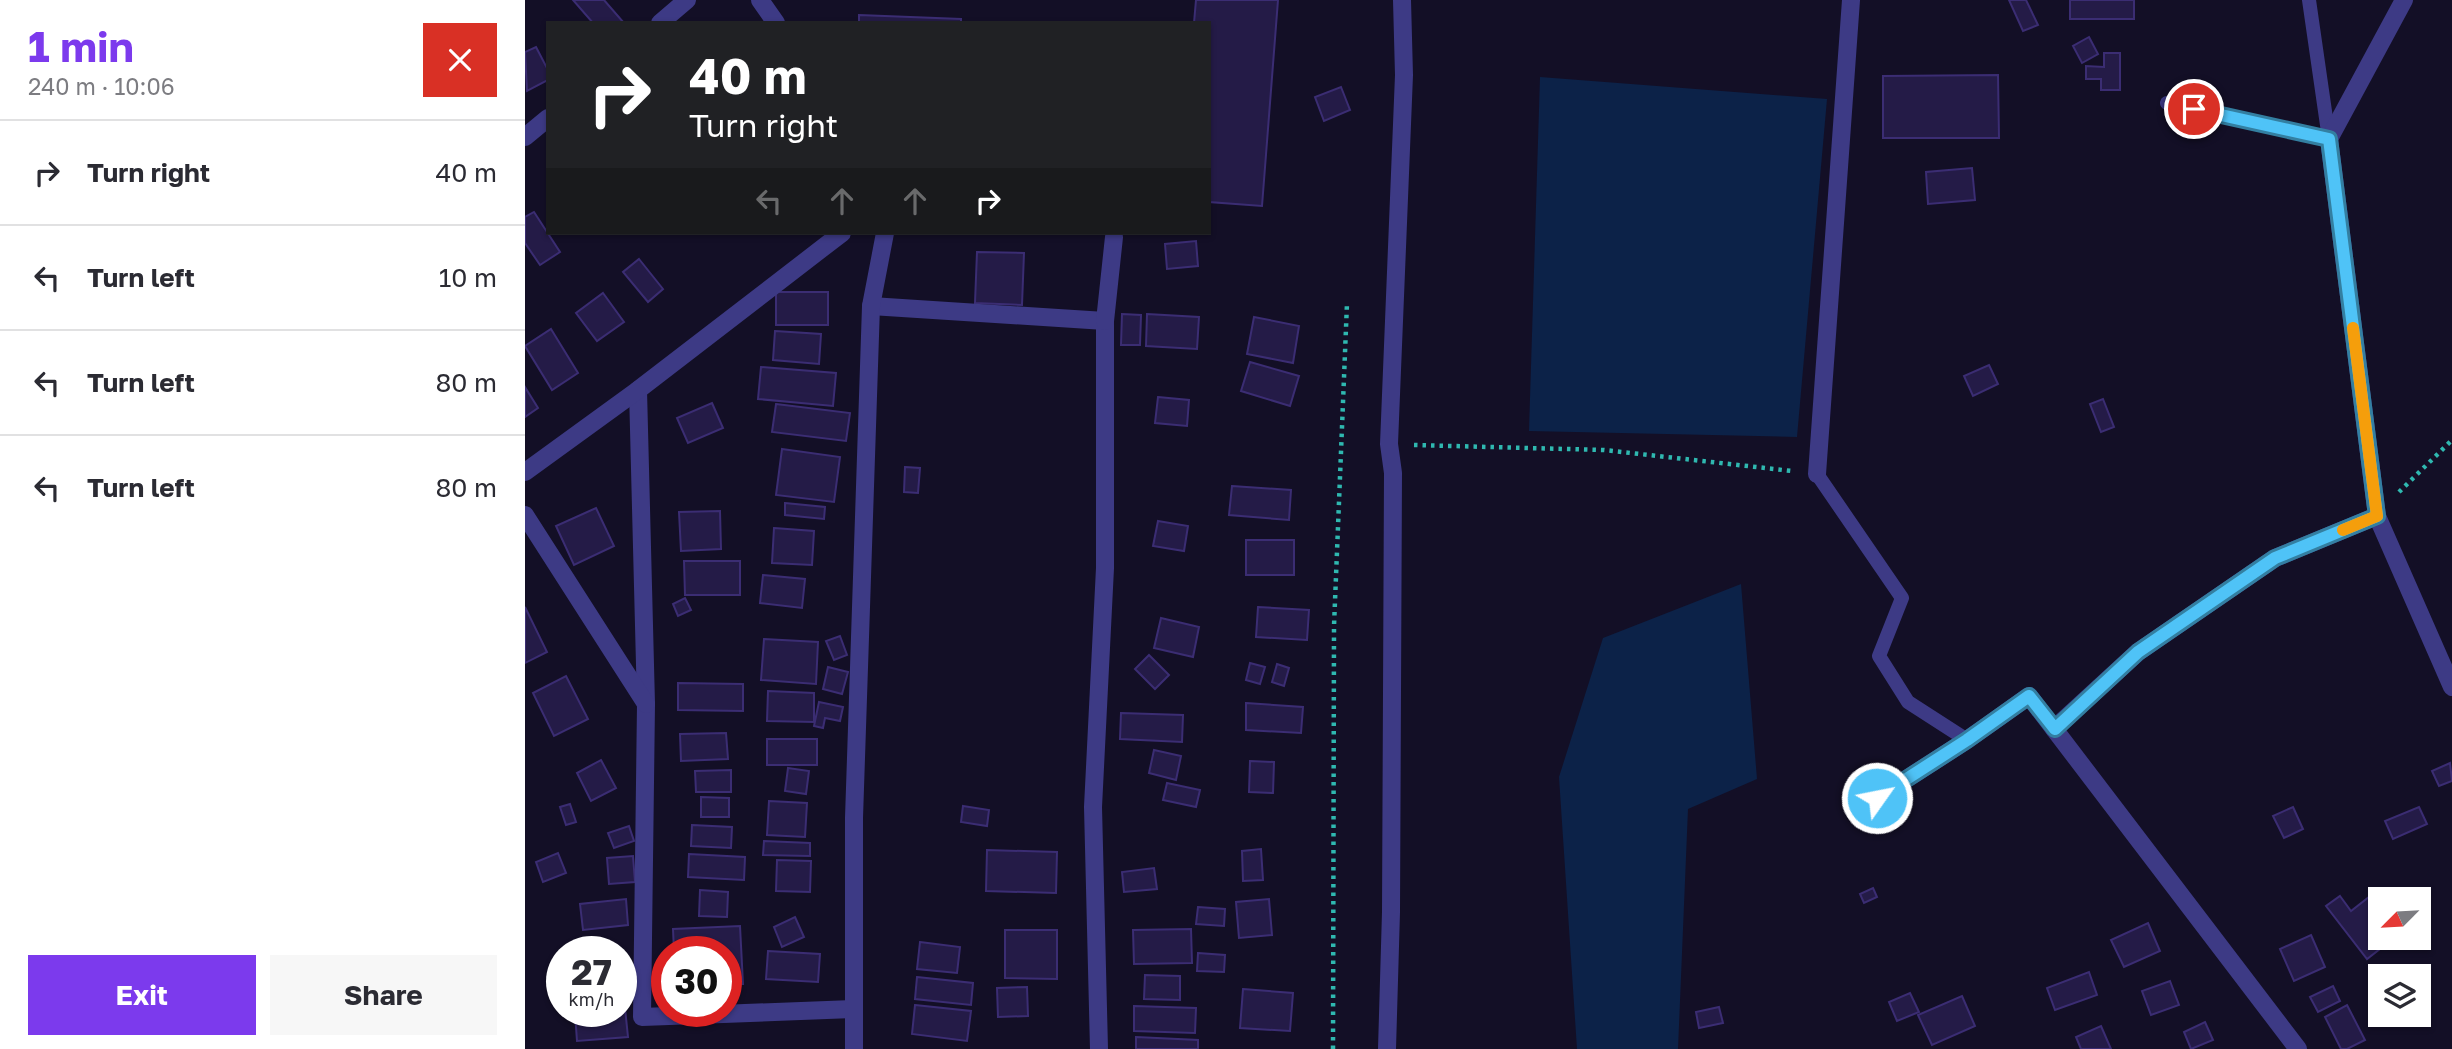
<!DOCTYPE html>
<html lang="en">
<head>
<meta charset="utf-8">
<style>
  body { margin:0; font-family:"Golos Text",sans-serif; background:#f7f7f7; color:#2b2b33; height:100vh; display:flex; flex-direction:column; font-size:26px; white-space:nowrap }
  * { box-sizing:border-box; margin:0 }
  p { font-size:23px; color:#7c7c81 }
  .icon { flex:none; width:38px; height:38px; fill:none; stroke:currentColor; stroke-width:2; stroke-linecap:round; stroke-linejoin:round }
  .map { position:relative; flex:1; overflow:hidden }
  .sheet { display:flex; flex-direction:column; background:#fff; width:525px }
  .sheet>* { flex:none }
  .top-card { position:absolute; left:21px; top:21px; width:665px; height:214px; border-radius:0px; box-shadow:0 2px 5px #0004; background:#202124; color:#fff; overflow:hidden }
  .needle { width:46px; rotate:246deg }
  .controls { position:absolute; left:1843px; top:887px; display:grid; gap:14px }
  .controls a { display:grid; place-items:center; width:63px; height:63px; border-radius:0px; background:#fff; box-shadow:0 2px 5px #0004; font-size:35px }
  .speed { position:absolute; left:21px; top:936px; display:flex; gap:14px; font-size:35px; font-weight:700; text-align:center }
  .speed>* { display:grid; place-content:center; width:91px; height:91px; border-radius:50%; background:#fff; box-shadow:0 2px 5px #0004; line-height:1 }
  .speed small { font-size:18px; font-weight:400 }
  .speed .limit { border:10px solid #d22; background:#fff; color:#111 }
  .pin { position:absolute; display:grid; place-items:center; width:60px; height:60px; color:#fff; margin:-30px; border:4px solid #fff; border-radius:50%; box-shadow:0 2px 7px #0007 }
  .me { position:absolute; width:77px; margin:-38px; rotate:57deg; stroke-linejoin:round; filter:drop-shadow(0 0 5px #0008) }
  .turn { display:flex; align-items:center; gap:24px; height:147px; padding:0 28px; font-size:32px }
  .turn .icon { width:91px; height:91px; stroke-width:2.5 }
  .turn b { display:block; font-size:49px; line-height:60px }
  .lanes { display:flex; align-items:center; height:66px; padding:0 28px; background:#0003; justify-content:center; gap:35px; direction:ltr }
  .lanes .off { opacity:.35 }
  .round { display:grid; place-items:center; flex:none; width:74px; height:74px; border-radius:0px; background:#f7f7f7 }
  .headline { display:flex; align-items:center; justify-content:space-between; height:119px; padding:0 28px }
  h1 { font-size:42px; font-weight:700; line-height:52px; color:#7c3aed }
  .cta { display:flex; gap:14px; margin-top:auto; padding:14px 28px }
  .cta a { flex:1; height:80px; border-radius:0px; background:#7c3aed; color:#fff; font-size:28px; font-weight:700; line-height:80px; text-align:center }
  .cta a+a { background:#f7f7f7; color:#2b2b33 }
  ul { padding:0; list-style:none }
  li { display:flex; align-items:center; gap:21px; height:105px; padding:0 28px; border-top:2px solid #e1e1e2 }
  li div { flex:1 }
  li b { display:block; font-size:26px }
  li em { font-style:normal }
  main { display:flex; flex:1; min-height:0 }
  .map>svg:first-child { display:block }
  .water { fill:#0c2248 }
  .building { fill:#241b47; stroke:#3b2d73; stroke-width:2 }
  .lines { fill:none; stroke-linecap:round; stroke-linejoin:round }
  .path { stroke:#2fb8b0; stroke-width:4.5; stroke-dasharray:3.5 5; stroke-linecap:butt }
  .lane { stroke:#3d3a85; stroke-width:14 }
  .street { stroke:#3d3a85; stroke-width:18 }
  .route-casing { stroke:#337fa1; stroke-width:18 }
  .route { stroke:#4fc3f7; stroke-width:12 }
  .slow { stroke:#f59e0b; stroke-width:12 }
</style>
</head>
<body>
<main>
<section class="sheet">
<div class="headline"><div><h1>1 min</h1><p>240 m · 10:06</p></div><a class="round" style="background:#d93025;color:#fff"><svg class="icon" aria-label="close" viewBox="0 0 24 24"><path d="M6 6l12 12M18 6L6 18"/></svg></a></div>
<ul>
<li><svg class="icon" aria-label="right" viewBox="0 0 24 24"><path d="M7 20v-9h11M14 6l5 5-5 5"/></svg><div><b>Turn right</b></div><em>40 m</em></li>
<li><svg class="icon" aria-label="left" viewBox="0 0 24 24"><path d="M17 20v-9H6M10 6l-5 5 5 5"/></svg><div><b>Turn left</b></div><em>10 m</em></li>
<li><svg class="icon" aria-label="left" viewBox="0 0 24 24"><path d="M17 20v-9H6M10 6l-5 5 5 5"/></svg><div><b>Turn left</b></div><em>80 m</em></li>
<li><svg class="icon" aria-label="left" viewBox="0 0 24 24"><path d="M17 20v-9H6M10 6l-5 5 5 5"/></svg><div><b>Turn left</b></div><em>80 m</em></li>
</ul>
<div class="cta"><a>Exit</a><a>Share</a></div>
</section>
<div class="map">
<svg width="1927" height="1049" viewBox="0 0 1927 1049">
  <rect width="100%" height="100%" fill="#130f26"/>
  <g class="water">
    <polygon points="1015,77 1302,99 1272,437 1004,431"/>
    <polygon points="1216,584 1232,779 1163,809 1153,1049 1052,1049 1034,777 1078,638"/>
  </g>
  <g class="building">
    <polygon points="48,0 79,0 99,23 68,23"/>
    <polygon points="671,0 753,0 737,206 684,202 684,23 669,23"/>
    <polygon points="1484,0 1501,0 1513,25 1498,31"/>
    <rect x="1545" y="0" width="64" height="19"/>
    <polygon points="334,15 436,19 436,23 334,23"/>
    <polygon points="1564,37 1573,54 1557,63 1548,46"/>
    <polygon points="11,47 23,70 23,80 2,91 0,52"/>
    <polygon points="1579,53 1595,53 1595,90 1576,90 1576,79 1561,79 1561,66 1579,67"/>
    <polygon points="1473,75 1474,138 1358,138 1358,76"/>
    <polygon points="816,87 825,110 799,121 790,97"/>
    <polygon points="1447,168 1450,200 1403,204 1401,172"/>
    <polygon points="9,212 35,252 15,265 0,243 0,217"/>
    <polygon points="671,241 673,266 642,269 640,244"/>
    <polygon points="452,252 499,253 497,305 450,303"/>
    <polygon points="114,259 138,289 123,302 98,272"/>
    <rect x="251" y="292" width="52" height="33"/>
    <polygon points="78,293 99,322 72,341 51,313"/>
    <polygon points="597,314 616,315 615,345 596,345"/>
    <polygon points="622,314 674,317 672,349 621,346"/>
    <polygon points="729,317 774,326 768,363 722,354"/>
    <polygon points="26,329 53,373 27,390 0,346"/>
    <polygon points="250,331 296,334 294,364 248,360"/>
    <polygon points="725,362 774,376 765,406 716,391"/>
    <polygon points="1464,365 1473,384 1448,396 1439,376"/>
    <polygon points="236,367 311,373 308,406 233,399"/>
    <polygon points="0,387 13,408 0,417"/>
    <polygon points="633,397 664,400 662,426 630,423"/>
    <polygon points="1578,399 1589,427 1576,432 1565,404"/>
    <polygon points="187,403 198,428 163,443 152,418"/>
    <polygon points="251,404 325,413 321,441 247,432"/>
    <polygon points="257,449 315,457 309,502 251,495"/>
    <polygon points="380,467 395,468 393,493 379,492"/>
    <polygon points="707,486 766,490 764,520 704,515"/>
    <polygon points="260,503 300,507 299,519 260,515"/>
    <polygon points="71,508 89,546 49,565 31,526"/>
    <polygon points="195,511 196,549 156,551 154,512"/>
    <polygon points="633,521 663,526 659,551 628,546"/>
    <polygon points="249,528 289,531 287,565 247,563"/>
    <rect x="721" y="540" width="48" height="35"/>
    <polygon points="159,561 215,561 215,595 160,595"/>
    <polygon points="238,575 280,579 277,608 235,603"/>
    <polygon points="160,598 166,610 153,616 148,604"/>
    <polygon points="0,607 22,652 0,663"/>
    <polygon points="733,607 784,610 782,640 731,637"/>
    <polygon points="636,618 674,627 668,657 629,648"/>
    <polygon points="315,636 322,655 309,660 301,641"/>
    <polygon points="239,639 293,642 291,684 236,680"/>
    <polygon points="624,655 644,675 630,689 610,669"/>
    <polygon points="725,663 740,667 735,684 721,680"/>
    <polygon points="752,664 764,668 759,686 747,682"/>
    <polygon points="303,667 323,672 317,694 298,689"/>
    <polygon points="41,676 63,719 29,736 8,693"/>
    <polygon points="153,683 218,684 218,711 153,710"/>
    <polygon points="243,691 289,693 289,722 242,721"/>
    <polygon points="294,702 318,707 315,721 300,718 298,728 289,726"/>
    <polygon points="721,703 778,707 776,733 721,730"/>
    <polygon points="596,713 658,715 657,742 595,739"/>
    <polygon points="201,733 203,759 156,761 155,734"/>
    <rect x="242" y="739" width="50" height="26"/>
    <polygon points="629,750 656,756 651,780 624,773"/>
    <polygon points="76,760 91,788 66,801 52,773"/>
    <polygon points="725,761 749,762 748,793 724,792"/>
    <polygon points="1925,763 1927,781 1914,786 1907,771"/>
    <polygon points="263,768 284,771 281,794 260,791"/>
    <polygon points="206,770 206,792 171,792 170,771"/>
    <polygon points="642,783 675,790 671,807 638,800"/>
    <polygon points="176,797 204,798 204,817 176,817"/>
    <polygon points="244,801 282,803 280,837 242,835"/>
    <polygon points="45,804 51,822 41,825 35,807"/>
    <polygon points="438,806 464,810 462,826 436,822"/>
    <polygon points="1768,807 1778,829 1759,838 1748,816"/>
    <polygon points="1894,807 1902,824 1868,839 1860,821"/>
    <polygon points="167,825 207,827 206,848 166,846"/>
    <polygon points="104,826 109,841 89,848 83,833"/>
    <polygon points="239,841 285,843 285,856 238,855"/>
    <polygon points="736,849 738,880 718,881 717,851"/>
    <polygon points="462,850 532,852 531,893 461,891"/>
    <polygon points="33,853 41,873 18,882 11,862"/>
    <polygon points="164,854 220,857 219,880 163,877"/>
    <polygon points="108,856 110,882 84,884 82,858"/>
    <polygon points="252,860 286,861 285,892 251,891"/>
    <polygon points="629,868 632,889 599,892 597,872"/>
    <polygon points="1348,888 1352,897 1339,903 1335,894"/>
    <polygon points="175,890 203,892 202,917 174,916"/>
    <polygon points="1815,896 1826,911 1844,897 1855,911 1855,938 1869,938 1842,959 1801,906"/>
    <polygon points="101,899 103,925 58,930 55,904"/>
    <polygon points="744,899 747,935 714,938 711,902"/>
    <polygon points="673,907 700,909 699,926 671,924"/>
    <polygon points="270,917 279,937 257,947 249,927"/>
    <polygon points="1623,923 1635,951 1599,967 1586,940"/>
    <polygon points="215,926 218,984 201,984 201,952 149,952 148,929"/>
    <polygon points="666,929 667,963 609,964 608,930"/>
    <polygon points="480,930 532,930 532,979 480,978"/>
    <polygon points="1786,935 1800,967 1769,981 1755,949"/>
    <polygon points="395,942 435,947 432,973 392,969"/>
    <polygon points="243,951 295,954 293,982 241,979"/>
    <polygon points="673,953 700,955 699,972 672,971"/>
    <polygon points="1564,972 1572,995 1530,1010 1522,988"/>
    <polygon points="620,975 655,976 655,1000 619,999"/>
    <polygon points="392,977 448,983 446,1005 390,999"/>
    <polygon points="1645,981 1654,1005 1626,1015 1617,991"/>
    <polygon points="1808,986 1815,1001 1793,1012 1785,997"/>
    <polygon points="502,987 503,1016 473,1017 472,988"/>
    <polygon points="718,989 768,993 765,1031 715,1028"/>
    <polygon points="1385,993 1394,1012 1372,1021 1364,1002"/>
    <polygon points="1437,996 1450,1026 1407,1045 1393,1015"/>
    <polygon points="390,1005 446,1011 442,1041 387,1034"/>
    <polygon points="1822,1005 1840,1040 1822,1049 1816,1049 1800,1017"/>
    <polygon points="609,1006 671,1008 670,1033 609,1031"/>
    <polygon points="1194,1007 1198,1023 1174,1028 1171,1012"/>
    <polygon points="100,1008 103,1037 52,1041 50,1013 96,1012 96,1009"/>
    <polygon points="1680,1022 1688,1040 1666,1049 1659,1032"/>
    <polygon points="1576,1026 1586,1049 1556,1049 1551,1037"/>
    <polygon points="611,1037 673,1040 673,1049 611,1049"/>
  </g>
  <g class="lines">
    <g class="path">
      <polyline points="889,445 1079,450 1267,471"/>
      <polyline points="1874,492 1927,440"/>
      <polyline points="808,1049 809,626 822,303"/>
    </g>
    <g class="lane">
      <polyline points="1642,103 1804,139 1784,0"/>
      <polyline points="1292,474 1377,598 1354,656 1383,702 1442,740"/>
    </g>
    <g class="street">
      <polyline points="235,0 251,23"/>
      <polyline points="1879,0 1804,139 1852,516 1927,687"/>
      <polyline points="135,23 162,0"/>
      <polyline points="0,137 23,118"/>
      <polyline points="346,306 580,321 580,568 568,807 574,1049"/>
      <polyline points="580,321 589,237"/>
      <polyline points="113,390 121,704 117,1017 328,1009"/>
      <polyline points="0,472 113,390 317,233"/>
      <polyline points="1292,474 1326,0"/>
      <polyline points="0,515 121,704"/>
      <polyline points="1529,729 1613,652 1750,558 1852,516"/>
      <polyline points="1352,798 1442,740 1504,696 1773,1049"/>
      <polyline points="329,1049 329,818 346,306 360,233"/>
      <polyline points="862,1049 866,912 868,473 864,444 879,75 877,0"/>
    </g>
  </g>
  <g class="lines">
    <defs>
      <polyline id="route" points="1352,798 1442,740 1504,696 1530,729 1613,652 1750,558 1852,516 1804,139 1669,109"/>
    </defs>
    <use href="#route" class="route-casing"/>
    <use href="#route" class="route"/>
    <polyline class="slow" points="1818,530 1852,516 1828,328"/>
  </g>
</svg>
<div class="controls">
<a><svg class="needle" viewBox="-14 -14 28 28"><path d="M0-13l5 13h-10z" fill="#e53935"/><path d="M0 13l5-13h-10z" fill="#7c7c81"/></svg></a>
<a><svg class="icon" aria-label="layers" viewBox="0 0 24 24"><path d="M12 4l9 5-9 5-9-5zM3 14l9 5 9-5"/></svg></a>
</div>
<div class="speed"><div>27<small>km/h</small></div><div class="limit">30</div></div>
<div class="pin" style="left:1669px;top:109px;background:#d93025"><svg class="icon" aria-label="arrive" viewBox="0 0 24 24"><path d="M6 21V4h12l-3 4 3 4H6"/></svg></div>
<svg class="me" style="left:1352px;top:798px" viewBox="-20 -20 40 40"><circle r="17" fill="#4fc3f7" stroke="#fff" stroke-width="3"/><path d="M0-11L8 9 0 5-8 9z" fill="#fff"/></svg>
<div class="top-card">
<div class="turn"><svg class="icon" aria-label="right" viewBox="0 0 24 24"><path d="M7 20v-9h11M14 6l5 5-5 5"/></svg><div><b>40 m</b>Turn right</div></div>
<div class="lanes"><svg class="icon off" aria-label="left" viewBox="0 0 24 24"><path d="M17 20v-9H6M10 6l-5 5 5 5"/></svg><svg class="icon off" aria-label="ahead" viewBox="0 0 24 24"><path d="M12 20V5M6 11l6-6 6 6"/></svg><svg class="icon off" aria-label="ahead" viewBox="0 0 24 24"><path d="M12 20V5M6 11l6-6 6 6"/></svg><svg class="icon" aria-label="right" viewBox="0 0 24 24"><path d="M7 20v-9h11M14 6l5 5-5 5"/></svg></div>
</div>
</div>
</main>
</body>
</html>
